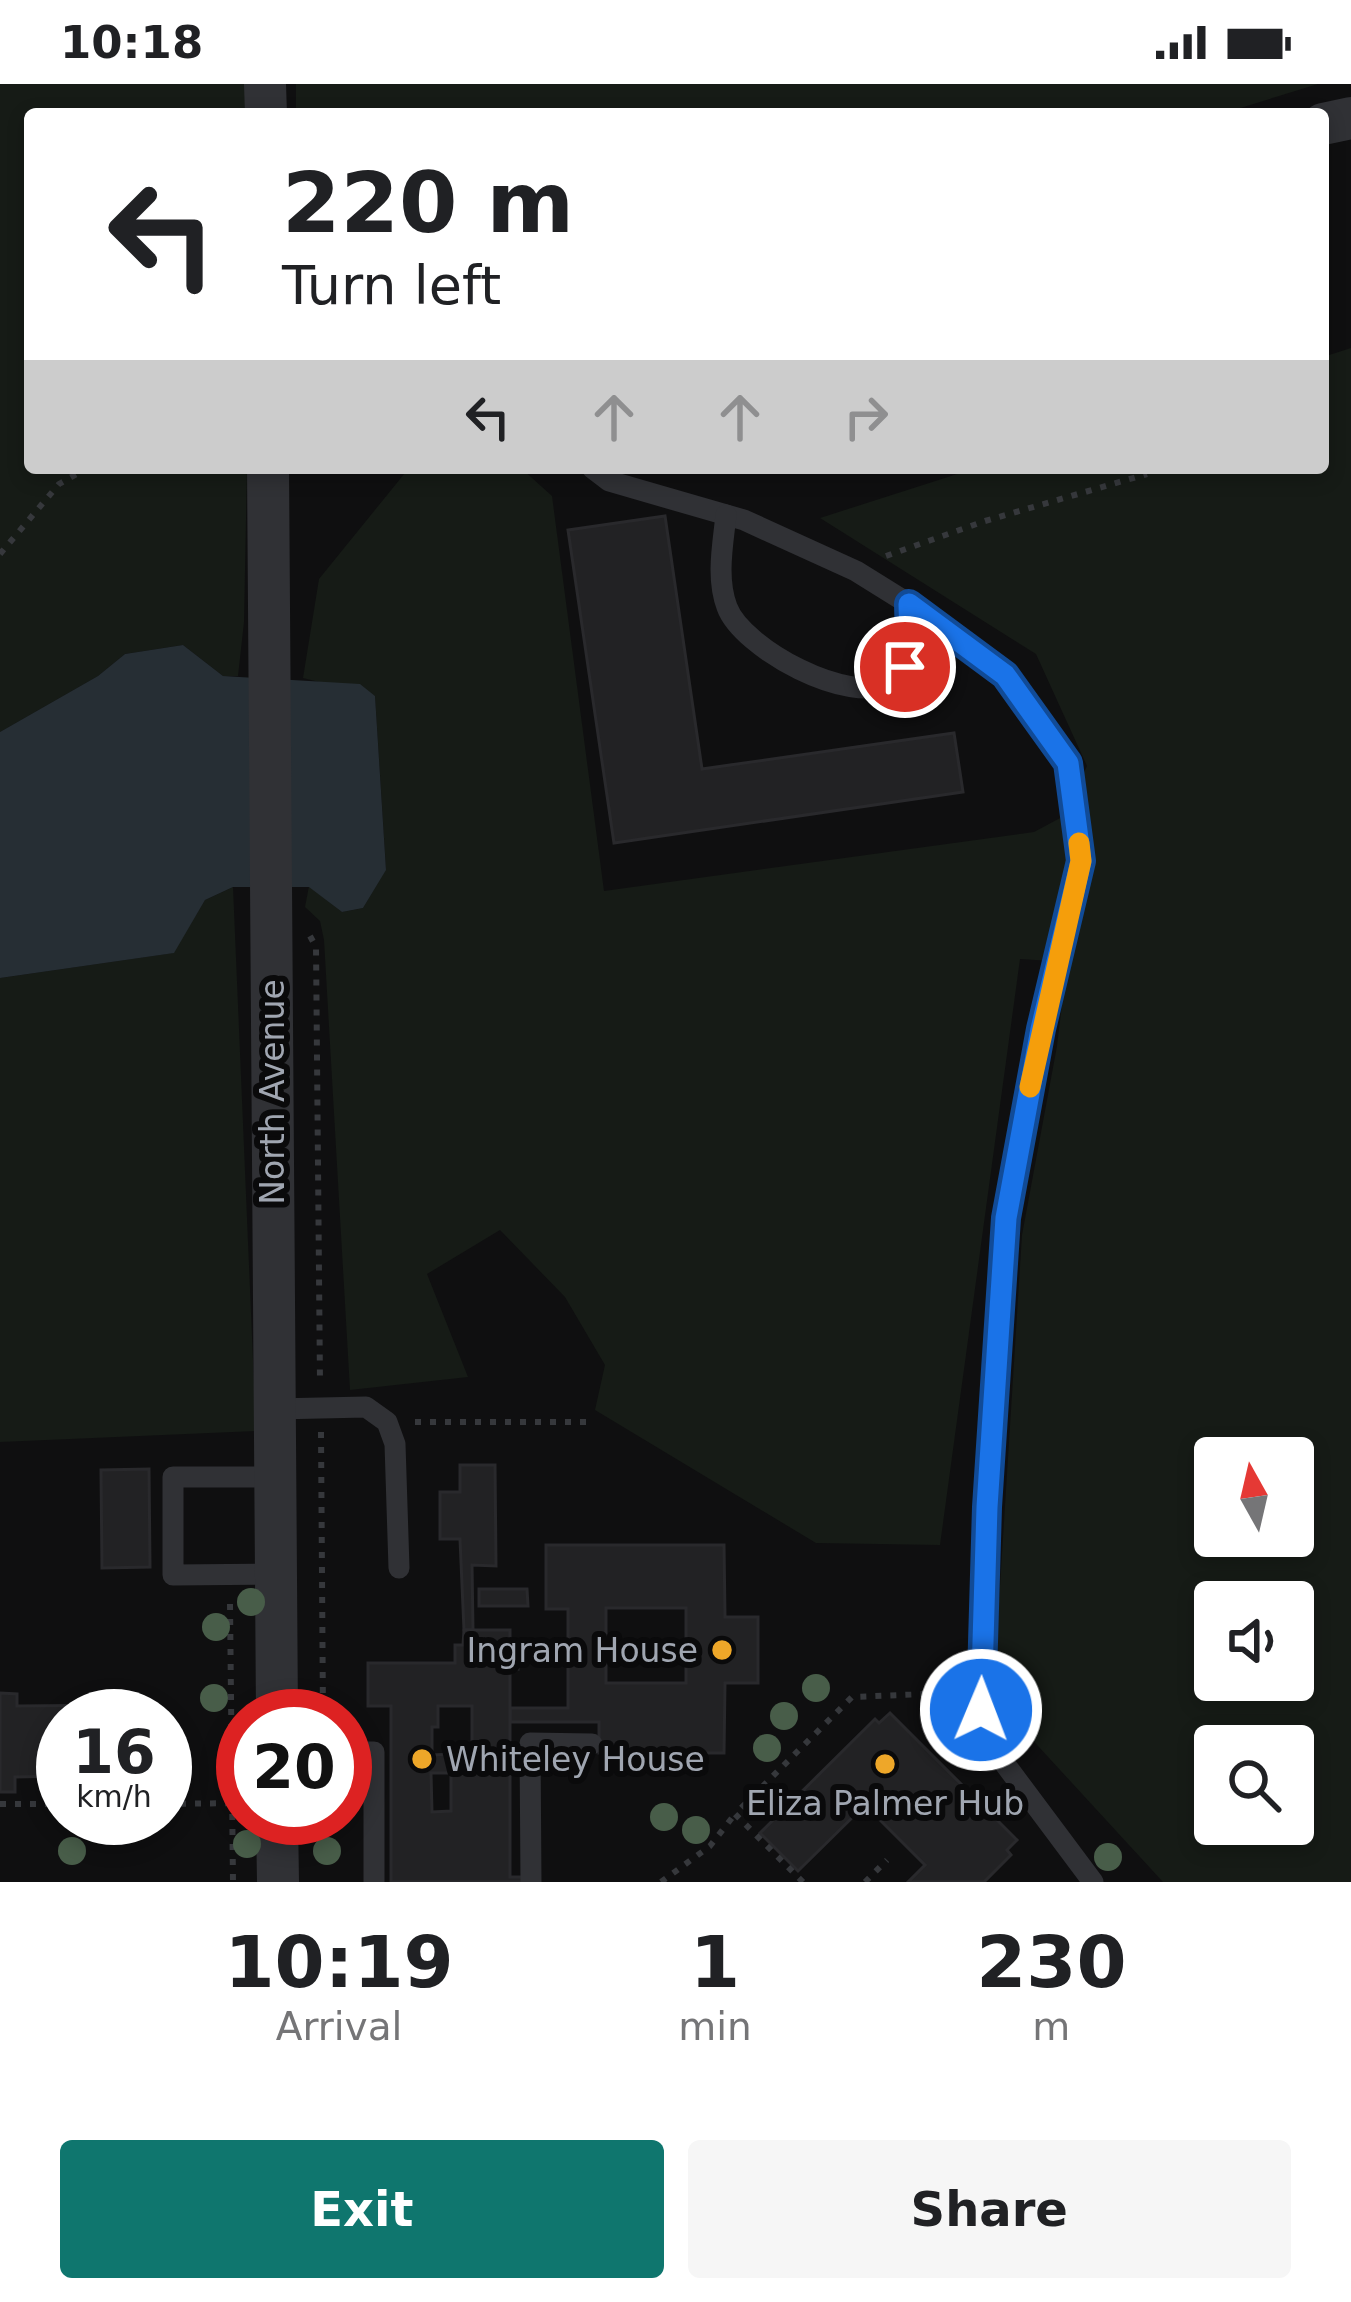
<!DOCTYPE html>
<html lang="en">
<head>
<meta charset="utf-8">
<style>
  body { margin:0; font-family:"DejaVu Sans",sans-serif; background:#f6f6f6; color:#202124; height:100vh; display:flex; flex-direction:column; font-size:45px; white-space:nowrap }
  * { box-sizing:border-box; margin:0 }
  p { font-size:39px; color:#757577 }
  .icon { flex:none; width:66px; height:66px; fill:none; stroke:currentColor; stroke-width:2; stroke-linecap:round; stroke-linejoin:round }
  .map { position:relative; height:1798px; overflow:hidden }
  .details { display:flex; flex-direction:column; background:#fff; flex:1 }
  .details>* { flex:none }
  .hud { position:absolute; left:24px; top:24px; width:1305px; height:366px; border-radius:12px; box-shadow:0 6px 18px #0003; background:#fff; color:#202124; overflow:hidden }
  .needle { width:78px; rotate:352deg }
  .controls { position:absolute; left:1194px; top:1353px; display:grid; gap:24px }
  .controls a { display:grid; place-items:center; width:120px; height:120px; border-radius:12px; background:#fff; box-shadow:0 6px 18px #0003; font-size:60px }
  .speed { position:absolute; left:36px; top:1605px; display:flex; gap:24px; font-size:60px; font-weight:700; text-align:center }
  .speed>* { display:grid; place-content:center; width:156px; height:156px; border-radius:50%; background:#fff; box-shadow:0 6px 18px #0003; line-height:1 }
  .speed small { font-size:30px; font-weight:400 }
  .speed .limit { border:18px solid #d22; background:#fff; color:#111 }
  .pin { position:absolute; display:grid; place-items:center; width:102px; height:102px; color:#fff; margin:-51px; border:6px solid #fff; border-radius:50%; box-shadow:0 3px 12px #0007 }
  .me { position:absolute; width:132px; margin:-66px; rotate:1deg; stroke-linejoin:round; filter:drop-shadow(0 0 9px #0008) }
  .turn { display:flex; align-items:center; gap:42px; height:252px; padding:0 60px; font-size:54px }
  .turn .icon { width:156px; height:156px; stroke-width:2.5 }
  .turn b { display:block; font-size:84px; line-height:102px }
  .lanes { display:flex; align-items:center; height:114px; padding:0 60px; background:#0003; justify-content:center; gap:60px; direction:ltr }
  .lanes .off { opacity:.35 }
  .eta { display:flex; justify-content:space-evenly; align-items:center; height:204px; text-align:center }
  .eta b { font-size:72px; font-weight:800; line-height:84px }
  .primary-button { display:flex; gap:24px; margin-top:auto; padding:24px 60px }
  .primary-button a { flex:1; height:138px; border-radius:12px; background:#0f766e; color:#fff; font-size:48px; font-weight:800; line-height:138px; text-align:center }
  .primary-button a+a { background:#f6f6f6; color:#202124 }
  .status { display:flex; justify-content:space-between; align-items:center; height:84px; padding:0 60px; background:#fff; direction:ltr }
  .status svg { height:33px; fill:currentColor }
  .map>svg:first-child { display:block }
  .green { fill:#161b16; fill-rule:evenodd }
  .water { fill:#262e34 }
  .building { fill:#222224; stroke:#29292c; stroke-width:3; fill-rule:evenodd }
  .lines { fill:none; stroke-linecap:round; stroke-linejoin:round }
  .path { stroke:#36383c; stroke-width:6; stroke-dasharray:6 9; stroke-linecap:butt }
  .lane { stroke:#303135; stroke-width:21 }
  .street { stroke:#303135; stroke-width:42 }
  .tree { fill:#485d49 }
  .route-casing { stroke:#114b97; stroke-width:30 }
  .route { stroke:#1a73e8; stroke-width:21 }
  .slow { stroke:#f59e0b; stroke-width:21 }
  .poi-dot { fill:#eea729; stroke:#0a0a0b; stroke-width:4.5 }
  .labels { text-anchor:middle; stroke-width:12; stroke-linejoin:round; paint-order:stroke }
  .street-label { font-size:33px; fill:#a0a6b1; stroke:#0a0a0b }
  .poi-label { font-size:33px; fill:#a0a6b1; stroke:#0a0a0b; text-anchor:end }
</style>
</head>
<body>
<div class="status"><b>10:18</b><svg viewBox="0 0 49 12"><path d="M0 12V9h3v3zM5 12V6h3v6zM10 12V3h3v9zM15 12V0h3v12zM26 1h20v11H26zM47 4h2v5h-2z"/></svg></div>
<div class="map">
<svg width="1351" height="1798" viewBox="0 0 1351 1798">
  <rect width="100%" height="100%" fill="#0f0f10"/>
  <g class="green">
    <polygon points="0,0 246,0 246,30 30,30 30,384 247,384 244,538 238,592 223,592 183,561 125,570 98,592 0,648"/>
    <polygon points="296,0 1318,0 1221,30 296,30"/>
    <path d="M1351,264V1798H1163L993,1613L1022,1151L1057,962L1067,878L1020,875L940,1461L816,1459L595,1326L605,1281L565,1213L500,1146L427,1190L468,1293L350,1306L324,856L320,837L305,823L309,802L342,828L363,824L386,785L375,612L303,594L319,495L409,384H521L552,412L604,807L1034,748L1062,733L1087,682L1036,570L820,434L976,384H1323V273ZM1215,1374H1293V1452H1215ZM1215,1518H1293V1596H1215ZM1215,1662H1293V1740H1215Z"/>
    <polygon points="233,803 256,1347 0,1358 0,894 173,869 205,816"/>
  </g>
  <polygon class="water" points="183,561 223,592 360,600 375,612 386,786 363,824 342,828 309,803 233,803 205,816 174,869 0,894 0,648 98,592 125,570"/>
  <g class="building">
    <polygon points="665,432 702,685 954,649 963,708 614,759 568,446"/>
    <polygon points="460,1381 495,1381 496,1482 472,1481 473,1546 464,1546 460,1455 440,1455 440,1408 460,1408"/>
    <polygon points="149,1385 150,1483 102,1484 101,1386"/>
    <path d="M546,1461H724L725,1533H758V1599H725L724,1669H599V1638H510V1624H568V1525H546ZM606,1524H686V1599H606Z"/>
    <polygon points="479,1505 527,1505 528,1522 479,1522"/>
    <path d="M464,1546H510V1560H518V1585L510,1584V1793H523V1798H391V1622H368V1579H455V1561H463ZM438,1622H472V1679H452V1670L432,1671V1643H438ZM431,1689H451V1727L432,1728Z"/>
    <polygon points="0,1609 17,1610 17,1622 135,1621 135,1632 63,1632 63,1692 15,1693 15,1708 0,1708"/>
    <polygon points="890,1629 1017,1756 1007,1766 1011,1771 984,1798 908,1798 925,1781 865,1721 798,1787 760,1749 875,1635 879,1639"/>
  </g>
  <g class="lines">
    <g class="path">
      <polyline points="0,470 59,400 87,384"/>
      <polyline points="886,472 985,437 1147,390"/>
      <polyline points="310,852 316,863 320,1298"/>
      <polyline points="415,1338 593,1338"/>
      <polyline points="321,1348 323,1632"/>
      <polyline points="230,1520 233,1798"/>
      <polyline points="0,1720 63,1720"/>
      <polyline points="165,1720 243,1719"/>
      <polyline points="312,1738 346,1738"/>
      <polyline points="661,1798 710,1762 735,1730"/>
      <polyline points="803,1798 735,1730 852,1613 952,1609"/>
      <polyline points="865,1798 887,1776"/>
    </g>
    <g class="lane">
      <polyline points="592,384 609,397 744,436 856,487 909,520 1005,591 1068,678 1081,777 1044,932 1006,1134 987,1423 980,1608 985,1645 993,1664 1093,1798"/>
      <path d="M726,431C723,460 716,494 727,523C742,564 850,623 892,598C915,585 909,543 909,520"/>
      <polyline points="275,1325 366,1323 387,1338 395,1360 399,1484"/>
      <polyline points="275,1393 173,1393 173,1491 276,1490"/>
      <polyline points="345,1668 374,1668 374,1798"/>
      <polyline points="531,1798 530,1659 592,1660"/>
    </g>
    <g class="street">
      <polyline points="265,0 266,30"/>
      <polyline points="1323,40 1351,34"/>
      <polyline points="268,384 277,1632"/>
      <polyline points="277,1734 278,1798"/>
    </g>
  </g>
  <g class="tree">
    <circle cx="251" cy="1518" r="14"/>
    <circle cx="216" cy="1543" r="14"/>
    <circle cx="816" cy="1604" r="14"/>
    <circle cx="214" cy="1614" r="14"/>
    <circle cx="784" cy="1632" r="14"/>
    <circle cx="767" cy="1664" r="14"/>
    <circle cx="664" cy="1733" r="14"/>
    <circle cx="696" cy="1746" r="14"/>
    <circle cx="247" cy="1760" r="14"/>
    <circle cx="72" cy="1767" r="14"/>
    <circle cx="327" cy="1767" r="14"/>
    <circle cx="1108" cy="1773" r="14"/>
  </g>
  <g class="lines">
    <defs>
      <polyline id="route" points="905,583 910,555 909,520 1005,591 1068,679 1081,777 1041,945 1006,1134 987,1423 981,1626"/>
    </defs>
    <use href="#route" class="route-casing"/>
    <use href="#route" class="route"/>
    <polyline class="slow" points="1030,1003 1081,777 1079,759"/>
  </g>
  <g class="poi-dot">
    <circle cx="722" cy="1566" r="12"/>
    <circle cx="422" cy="1675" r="12"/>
    <circle cx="885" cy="1680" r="12"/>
  </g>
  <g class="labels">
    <g class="street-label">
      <text transform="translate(272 1008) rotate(-90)" y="12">North Avenue</text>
    </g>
    <g class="poi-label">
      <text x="698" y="1578">Ingram House</text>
      <text x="446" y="1687" text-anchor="start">Whiteley House</text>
      <text x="885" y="1731" text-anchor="middle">Eliza Palmer Hub</text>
    </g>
  </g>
</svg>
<div class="controls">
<a><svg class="needle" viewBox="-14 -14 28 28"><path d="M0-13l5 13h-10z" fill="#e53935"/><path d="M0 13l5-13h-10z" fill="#757577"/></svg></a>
<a><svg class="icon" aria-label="sound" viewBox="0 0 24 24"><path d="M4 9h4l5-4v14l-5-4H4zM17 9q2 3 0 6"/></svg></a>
<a><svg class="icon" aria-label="search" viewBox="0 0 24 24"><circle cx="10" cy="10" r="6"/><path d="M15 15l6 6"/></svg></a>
</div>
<div class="speed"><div>16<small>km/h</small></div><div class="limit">20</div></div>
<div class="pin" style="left:905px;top:583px;background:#d93025"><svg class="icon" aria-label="arrive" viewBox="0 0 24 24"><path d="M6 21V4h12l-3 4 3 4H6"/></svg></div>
<svg class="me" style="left:981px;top:1626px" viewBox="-20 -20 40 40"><circle r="17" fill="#1a73e8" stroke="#fff" stroke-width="3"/><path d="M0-11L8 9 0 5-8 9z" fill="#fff"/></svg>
<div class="hud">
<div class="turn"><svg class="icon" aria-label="left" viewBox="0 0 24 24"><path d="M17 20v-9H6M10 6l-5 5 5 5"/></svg><div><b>220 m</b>Turn left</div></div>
<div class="lanes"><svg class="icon" aria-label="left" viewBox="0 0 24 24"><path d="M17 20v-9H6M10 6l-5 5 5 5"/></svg><svg class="icon off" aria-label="ahead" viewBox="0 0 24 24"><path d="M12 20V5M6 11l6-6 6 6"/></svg><svg class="icon off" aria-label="ahead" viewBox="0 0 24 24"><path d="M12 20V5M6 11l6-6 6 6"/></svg><svg class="icon off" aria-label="right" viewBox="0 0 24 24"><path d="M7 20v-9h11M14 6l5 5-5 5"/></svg></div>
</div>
</div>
<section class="details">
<div class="eta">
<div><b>10:19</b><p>Arrival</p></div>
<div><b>1</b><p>min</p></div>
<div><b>230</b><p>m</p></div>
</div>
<div class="primary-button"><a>Exit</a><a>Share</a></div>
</section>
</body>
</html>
